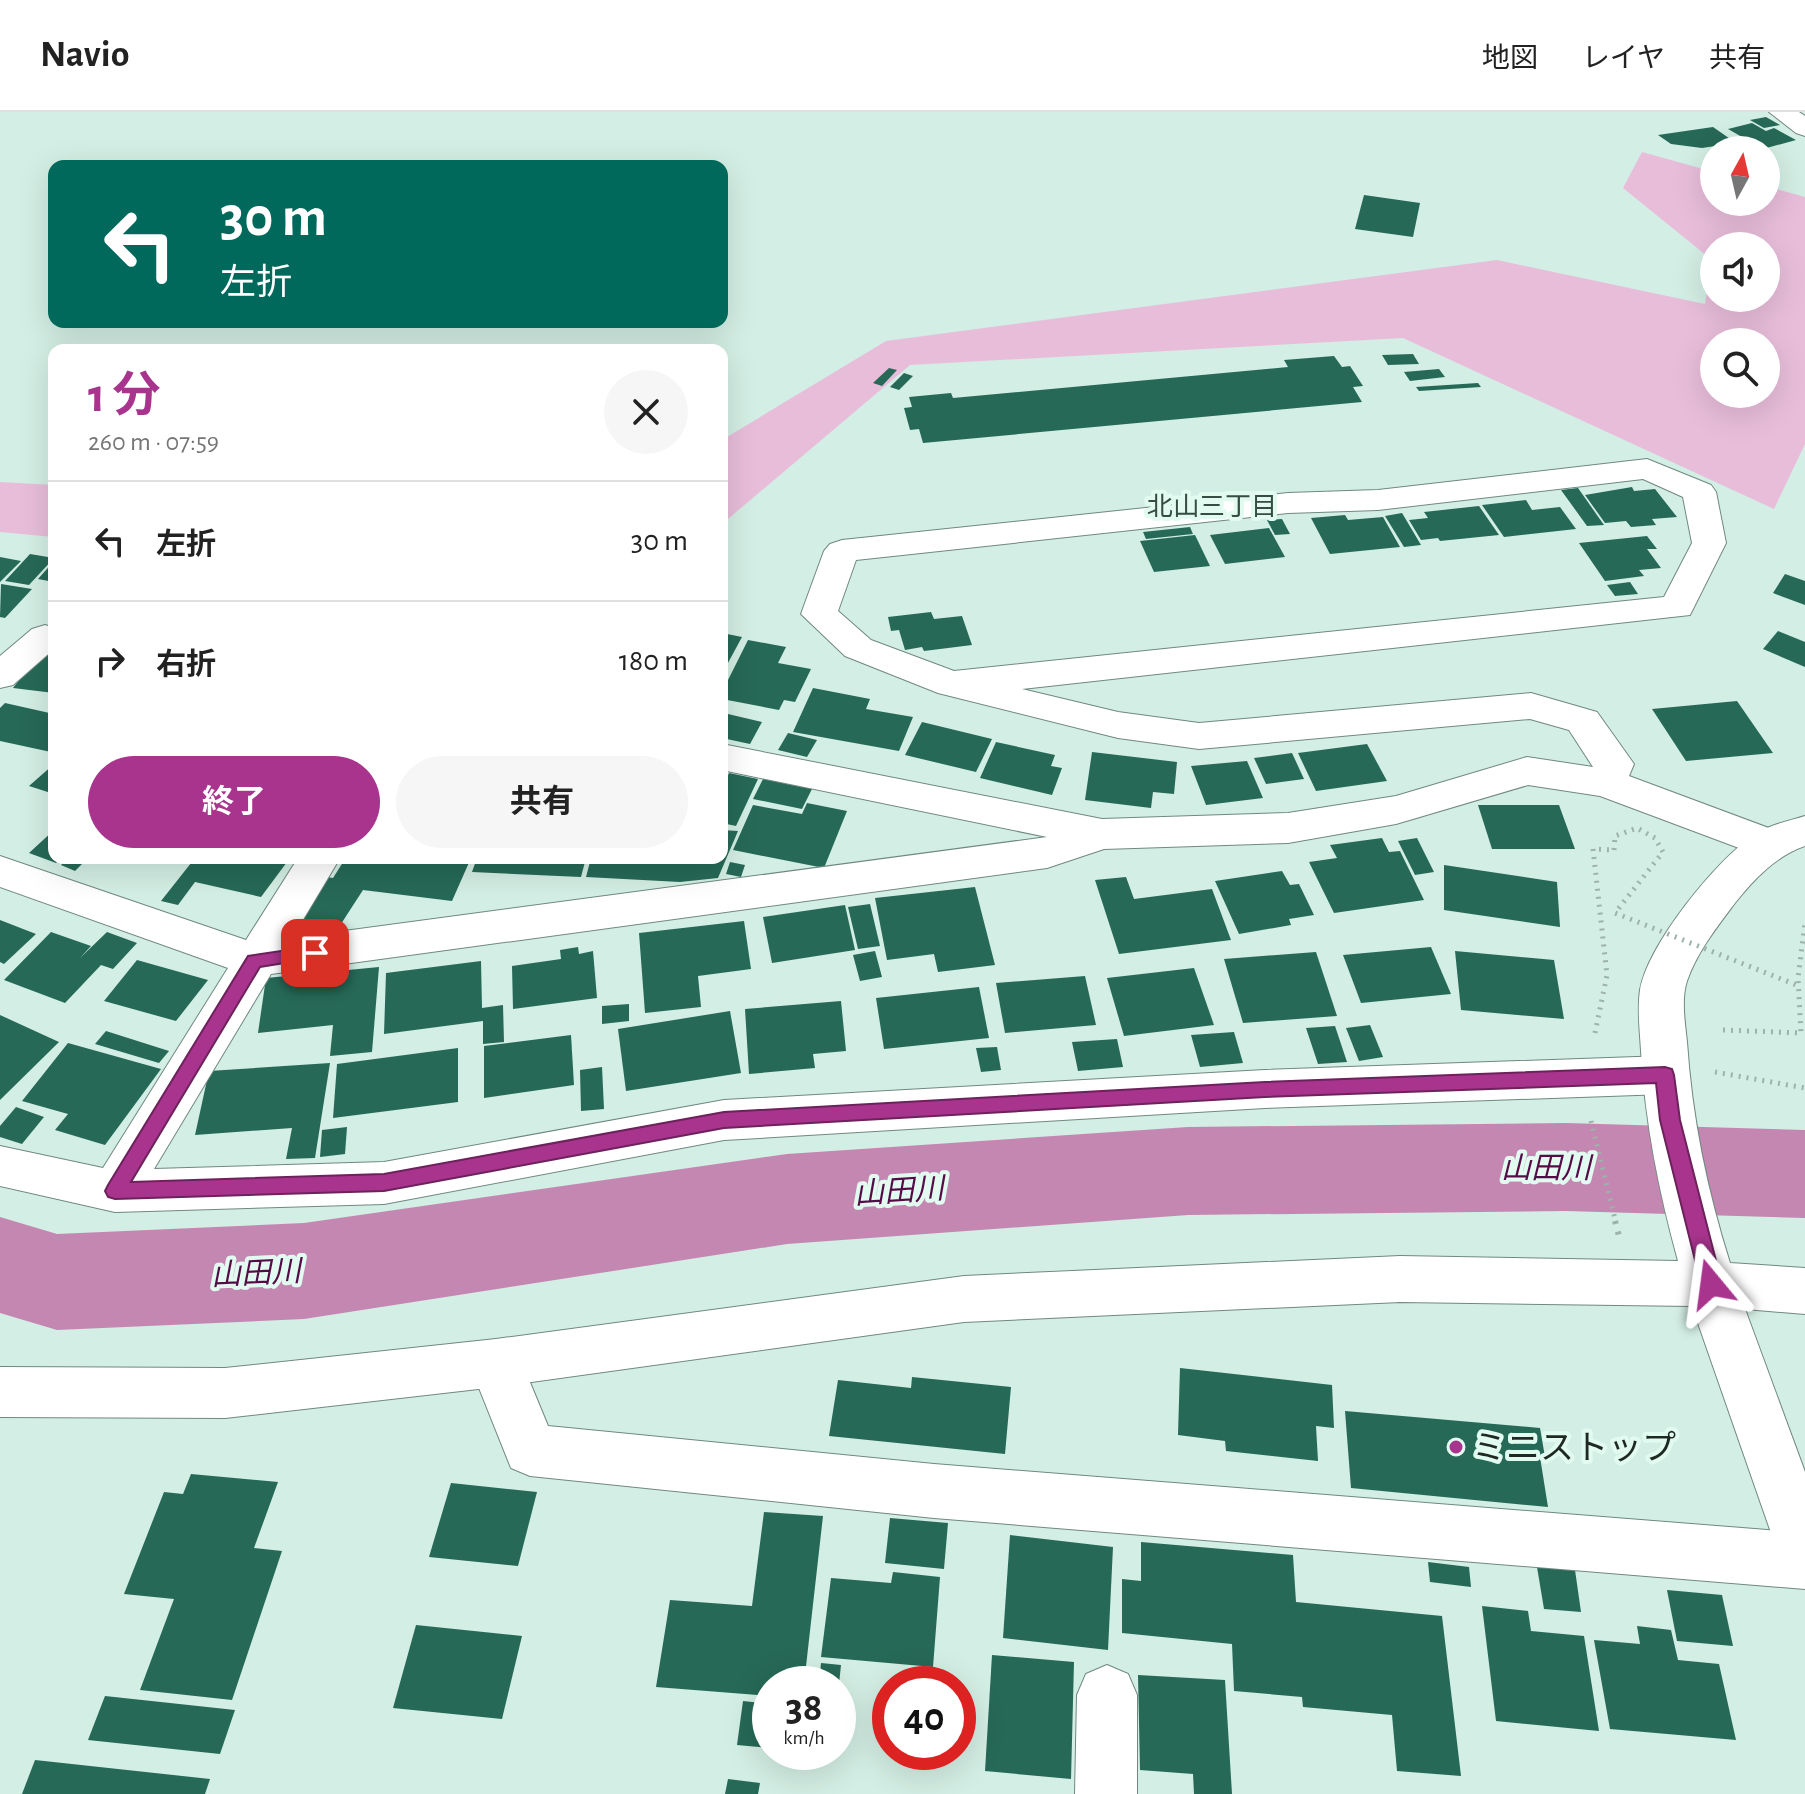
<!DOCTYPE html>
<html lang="ja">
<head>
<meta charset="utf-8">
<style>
  body { margin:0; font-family:"Alegreya Sans","Noto Sans JP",sans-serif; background:#f6f6f6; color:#222; height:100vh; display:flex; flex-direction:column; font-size:30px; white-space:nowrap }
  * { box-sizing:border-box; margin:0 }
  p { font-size:26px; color:#767676 }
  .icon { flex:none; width:44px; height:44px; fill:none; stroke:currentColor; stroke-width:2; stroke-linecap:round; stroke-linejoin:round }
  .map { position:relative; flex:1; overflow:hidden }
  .drawer { position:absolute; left:48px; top:232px; width:680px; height:520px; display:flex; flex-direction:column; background:#fff; border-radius:16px; box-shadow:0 8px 32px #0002 }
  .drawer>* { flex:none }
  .hud { position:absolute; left:48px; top:48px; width:680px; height:168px; border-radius:16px; box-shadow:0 8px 32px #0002; background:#00695c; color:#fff; overflow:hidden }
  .needle { width:52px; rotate:8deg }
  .fabs { position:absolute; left:1700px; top:24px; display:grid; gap:16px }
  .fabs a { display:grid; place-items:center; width:80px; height:80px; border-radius:50%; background:#fff; box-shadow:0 8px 32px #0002; font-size:40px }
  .speed { position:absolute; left:752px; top:1554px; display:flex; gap:16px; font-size:40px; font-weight:700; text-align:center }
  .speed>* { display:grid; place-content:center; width:104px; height:104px; border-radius:50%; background:#fff; box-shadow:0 8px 32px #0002; line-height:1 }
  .speed small { font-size:20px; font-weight:400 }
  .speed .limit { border:12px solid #d22; background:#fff; color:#111 }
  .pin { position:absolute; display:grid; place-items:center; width:68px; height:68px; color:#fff; margin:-34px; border-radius:16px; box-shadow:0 4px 12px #0006 }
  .me { position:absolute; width:88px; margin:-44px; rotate:344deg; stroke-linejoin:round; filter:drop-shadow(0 0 6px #0008) }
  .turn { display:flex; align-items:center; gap:28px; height:168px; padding:0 40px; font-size:36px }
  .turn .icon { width:104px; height:104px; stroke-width:2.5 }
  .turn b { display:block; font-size:56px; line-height:68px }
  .round { display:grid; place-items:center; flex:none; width:84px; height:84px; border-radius:42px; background:#f6f6f6 }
  .overview { display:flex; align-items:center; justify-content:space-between; height:136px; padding:0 40px }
  h1 { font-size:48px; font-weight:700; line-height:60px; color:#a8348d }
  .cta { display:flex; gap:16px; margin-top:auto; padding:16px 40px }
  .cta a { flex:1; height:92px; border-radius:48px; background:#a8348d; color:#fff; font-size:32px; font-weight:700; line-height:92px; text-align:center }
  .cta a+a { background:#f6f6f6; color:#222 }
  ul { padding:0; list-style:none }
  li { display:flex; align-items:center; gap:24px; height:120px; padding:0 40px; border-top:2px solid #e0e0e0 }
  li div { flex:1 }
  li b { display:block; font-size:30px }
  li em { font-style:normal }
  header { display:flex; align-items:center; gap:48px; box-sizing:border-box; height:112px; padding:0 40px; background:#fff; border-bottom:2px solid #e0e0e0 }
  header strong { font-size:38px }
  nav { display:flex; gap:44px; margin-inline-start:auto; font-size:28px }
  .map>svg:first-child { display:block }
  .green { fill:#e8bdda; fill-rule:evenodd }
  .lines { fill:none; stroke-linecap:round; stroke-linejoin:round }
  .river { fill:#c487b1; fill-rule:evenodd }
  .building { fill:#266956 }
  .minor-casing { stroke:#708880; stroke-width:2 }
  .tertiary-casing { stroke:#708880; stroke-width:2 }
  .path-far1 { stroke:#9db3aa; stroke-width:5; stroke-dasharray:2 6; stroke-linecap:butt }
  .path { stroke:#9db3aa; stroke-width:6; stroke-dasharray:3 8; stroke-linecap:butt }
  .minor { fill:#fff; fill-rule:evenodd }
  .tertiary { fill:#fff; fill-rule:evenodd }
  .path-bridge { stroke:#9db3aa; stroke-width:5; stroke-dasharray:2 6; stroke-linecap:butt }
  .route { fill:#a8348d; stroke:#6d225c; stroke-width:2 }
  .poi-dot { fill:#a8348d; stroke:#e1fbf1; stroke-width:3 }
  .labels { text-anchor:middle; stroke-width:8; stroke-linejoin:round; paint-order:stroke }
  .far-neighbourhood-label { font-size:26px; fill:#364d45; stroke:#e1fbf1 }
  .water-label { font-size:30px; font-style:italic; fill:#550b45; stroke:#e1fbf1 }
  .near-poi-label { font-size:34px; fill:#1e2824; stroke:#e1fbf1; text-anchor:start }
</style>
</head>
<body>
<header>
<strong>Navio</strong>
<nav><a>地図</a><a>レイヤ</a><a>共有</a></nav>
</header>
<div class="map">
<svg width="1805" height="1682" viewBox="0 0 1805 1682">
  <rect width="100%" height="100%" fill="#d3eee4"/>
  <g class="green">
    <path d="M1642,40L1714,60V90H1766V74L1805,85V332L1774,397L1403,226L910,253L722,412V328L886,229L1497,148L1705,192L1712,148L1623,76ZM1714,134H1766V186H1714ZM1714,230H1766V282H1714Z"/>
    <polygon points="0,370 54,373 54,425 0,420"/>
  </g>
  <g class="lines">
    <polygon class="river" points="1566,1011 1805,1018 1805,1106 1566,1099 1188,1103 787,1132 304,1207 57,1218 0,1201 0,1105 57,1122 304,1111 787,1042 1188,1015"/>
  </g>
  <g class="building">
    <polygon points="1766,5 1780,13 1764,16 1750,8"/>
    <polygon points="1752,11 1766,19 1774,16 1796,28 1763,37 1728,17"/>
    <polygon points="1713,15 1736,31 1702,36 1671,32 1658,23"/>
    <polygon points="1364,83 1420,91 1413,125 1355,117"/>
    <polygon points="1413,242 1419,252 1388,253 1382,243"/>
    <polygon points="1334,244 1342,255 1350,254 1363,274 1353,275 1362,290 923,331 919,317 910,318 904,296 912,295 909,285 951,281 953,286 1288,255 1284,248"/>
    <polygon points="889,256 897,258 882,274 873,271"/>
    <polygon points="1439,257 1445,265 1410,269 1404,260"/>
    <polygon points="904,261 913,264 899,278 890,275"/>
    <polygon points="1478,271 1481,275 1419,279 1416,275"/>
    <polygon points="1632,375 1634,379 1655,377 1677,405 1652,407 1656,413 1631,415 1626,409 1605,411 1585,383"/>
    <polygon points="1578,376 1604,413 1587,414 1561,378"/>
    <polygon points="1526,388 1532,398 1560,395 1576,417 1504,425 1482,393"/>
    <polygon points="1479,394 1499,423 1440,429 1438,426 1421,428 1409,408 1428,406 1424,400"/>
    <polygon points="1402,401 1421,433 1404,435 1385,404"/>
    <polygon points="1345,403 1348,408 1383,405 1400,435 1330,442 1311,406"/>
    <polygon points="1282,407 1290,422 1275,423 1267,408"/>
    <polygon points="1190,415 1193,422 1146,427 1143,420"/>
    <polygon points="1269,416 1285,445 1225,452 1210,423"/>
    <polygon points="1195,423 1210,454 1154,460 1140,429"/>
    <polygon points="1647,424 1657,437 1647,437 1661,456 1639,458 1644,464 1605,469 1579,431"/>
    <polygon points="30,442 54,446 29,473 5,469"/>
    <polygon points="0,445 21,449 0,470"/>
    <polygon points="54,449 54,470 38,467"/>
    <polygon points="1785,462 1805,469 1805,493 1773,481"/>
    <polygon points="1630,470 1638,482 1615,484 1607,473"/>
    <polygon points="1,472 32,477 5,506 0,505"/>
    <polygon points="931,500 934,507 962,504 972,533 924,539 922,535 905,538 899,518 891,519 888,505"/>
    <polygon points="1778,519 1805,530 1805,555 1763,537"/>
    <polygon points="722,521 742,525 722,562"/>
    <polygon points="748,528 786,535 778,551 811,557 795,590 784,588 779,598 722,587 722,580"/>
    <polygon points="48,539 54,539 54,581 13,576 32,551 39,551"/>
    <polygon points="813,576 870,587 866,597 913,605 899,639 793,620"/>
    <polygon points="1737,589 1773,641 1686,649 1652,597"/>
    <polygon points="5,591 54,602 54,637 51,640 0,629 0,596"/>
    <polygon points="728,602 762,610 750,632 722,626 722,614"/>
    <polygon points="922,610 992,627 976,660 905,643"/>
    <polygon points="788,621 817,628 807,645 778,638"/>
    <polygon points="996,630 1055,643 1051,654 1062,656 1052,683 980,666"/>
    <polygon points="1367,632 1387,669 1316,679 1298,641"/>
    <polygon points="1092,640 1177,650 1174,682 1153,680 1151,696 1085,688"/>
    <polygon points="1292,641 1304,667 1266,672 1254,646"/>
    <polygon points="1247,649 1263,686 1206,693 1191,654"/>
    <polygon points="54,652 54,682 29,674"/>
    <polygon points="729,661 758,667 736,714 722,711 722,677"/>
    <polygon points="763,667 812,677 802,697 753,687"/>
    <polygon points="807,691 847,699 824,756 733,738 753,693 802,702"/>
    <polygon points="1478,693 1559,693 1575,737 1492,737"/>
    <polygon points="54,718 54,746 61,746 56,751 29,741"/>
    <polygon points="722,718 738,719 718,766 680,770 586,765 591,746 722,746"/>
    <polygon points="1382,726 1389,740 1400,739 1424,788 1334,801 1309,750 1337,746 1330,733"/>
    <polygon points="1417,726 1434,760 1415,763 1398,729"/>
    <polygon points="68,746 88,746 75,759 61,753"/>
    <polygon points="195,746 290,746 261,785 195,770 178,793 161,789"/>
    <polygon points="358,746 471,746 452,789 363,778 339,815 299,807 327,765 333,766 345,747"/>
    <polygon points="477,746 586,746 581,765 472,760"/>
    <polygon points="730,750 745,753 741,765 726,762"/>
    <polygon points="1444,753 1557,770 1560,815 1444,798"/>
    <polygon points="1282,759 1290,773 1299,772 1314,803 1289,807 1291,813 1239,822 1215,769"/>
    <polygon points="1126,765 1134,787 1212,777 1231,828 1119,842 1095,768"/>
    <polygon points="975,775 995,853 938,860 934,842 887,848 875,786"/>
    <polygon points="870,792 880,834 858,837 848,795"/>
    <polygon points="845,793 855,838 772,851 763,805"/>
    <polygon points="0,808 36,822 4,852 0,850"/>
    <polygon points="744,809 751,857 698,864 701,895 645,901 639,821"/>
    <polygon points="51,820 91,834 80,846 107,820 137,831 113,857 101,853 65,891 4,868"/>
    <polygon points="578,835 579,842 593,839 597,886 513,897 512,854 561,847 560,838"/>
    <polygon points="1431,835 1451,882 1361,891 1343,843"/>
    <polygon points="875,839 882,865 860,869 853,843"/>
    <polygon points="1455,839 1554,848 1564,907 1461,898"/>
    <polygon points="1316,840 1337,904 1243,911 1224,847"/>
    <polygon points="137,848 208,868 176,909 104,889"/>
    <polygon points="481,849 482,896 503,893 504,930 483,932 483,909 384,922 386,861"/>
    <polygon points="379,855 372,940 330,944 333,913 258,921 266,866"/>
    <polygon points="1194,856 1214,913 1124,924 1107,866"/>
    <polygon points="1085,864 1096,913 1005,921 996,871"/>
    <polygon points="979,875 989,926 884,937 876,886"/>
    <polygon points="841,889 846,939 813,942 815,956 749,962 745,897"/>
    <polygon points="629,892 629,909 602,912 602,894"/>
    <polygon points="730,899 741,961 626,979 618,917"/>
    <polygon points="0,903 59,930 0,988"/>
    <polygon points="1370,913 1383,945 1359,949 1346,916"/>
    <polygon points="1335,914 1347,950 1318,952 1306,916"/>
    <polygon points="106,919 169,939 159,951 95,932"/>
    <polygon points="1234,920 1243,951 1200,955 1191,923"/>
    <polygon points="571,923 574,973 484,986 484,934"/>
    <polygon points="1117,927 1123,955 1078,959 1072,930"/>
    <polygon points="68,931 161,957 105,1033 55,1018 68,1002 22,989"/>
    <polygon points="997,935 1001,958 981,960 976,936"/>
    <polygon points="458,936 458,990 333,1006 337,952"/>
    <polygon points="330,951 315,1046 286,1047 292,1016 195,1023 209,959"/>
    <polygon points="602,955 604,997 581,999 580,958"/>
    <polygon points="16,995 44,1005 22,1032 0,1025 0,1014"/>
    <polygon points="347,1015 345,1042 320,1045 322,1018"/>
    <polygon points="1180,1256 1332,1273 1334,1316 1316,1314 1318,1349 1226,1339 1225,1329 1178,1323"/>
    <polygon points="912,1265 1011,1275 1005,1342 829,1324 838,1268 911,1276"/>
    <polygon points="1345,1299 1540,1316 1545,1345 1540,1345 1548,1395 1351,1376"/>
    <polygon points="191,1362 278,1370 254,1436 282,1439 232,1588 140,1578 174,1487 124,1482 164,1380 183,1382"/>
    <polygon points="451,1371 537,1380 518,1454 429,1445"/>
    <polygon points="764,1400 823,1404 804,1572 770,1572 770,1584 656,1575 670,1488 752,1494"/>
    <polygon points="890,1406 948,1411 944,1457 885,1451"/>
    <polygon points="1010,1423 1113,1435 1108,1538 1003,1526"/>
    <polygon points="1141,1430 1293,1443 1296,1490 1442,1504 1461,1664 1397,1659 1392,1603 1303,1595 1302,1585 1234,1579 1232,1532 1122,1521 1122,1467 1141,1469"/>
    <polygon points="1428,1450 1469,1455 1471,1475 1430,1470"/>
    <polygon points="1537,1455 1575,1458 1581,1500 1544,1497"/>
    <polygon points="893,1460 940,1465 933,1555 821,1545 831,1466 891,1471"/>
    <polygon points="1667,1478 1722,1483 1733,1534 1677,1529"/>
    <polygon points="1482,1494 1528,1499 1531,1519 1584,1524 1599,1619 1496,1609"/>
    <polygon points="416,1513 522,1524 502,1607 393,1596"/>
    <polygon points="1637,1514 1671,1518 1678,1548 1719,1552 1736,1628 1610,1617 1594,1528 1640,1532"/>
    <polygon points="992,1543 1074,1550 1071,1667 985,1659"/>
    <polygon points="821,1551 841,1553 839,1572 819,1572"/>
    <polygon points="1138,1563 1225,1568 1232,1682 1194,1682 1193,1662 1140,1658"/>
    <polygon points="105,1584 235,1598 220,1642 88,1628"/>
    <polygon points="743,1589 770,1592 770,1636 737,1633"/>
    <polygon points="35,1648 210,1667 205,1682 22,1682"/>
    <polygon points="728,1667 760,1671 758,1682 725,1682"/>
  </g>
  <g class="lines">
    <defs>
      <g id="minor">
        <path d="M1647,347L1711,373L1716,380L1726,431L1690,503L1022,577L1118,600L1199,611L1531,581L1597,600L1634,652L1629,664L1785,722L1791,732L1785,742L1770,747L1755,742L1600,684L1528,673L1396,712L1288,731L1104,737L1047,756L271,862L154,1057L384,1050L724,988L1265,958L1665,944L1682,950L1688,963L1682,976L1665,982L1265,996L724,1028L384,1092L115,1100L0,1074V1034L103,1056L228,856L0,775V744L246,828L298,746H340L292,826L1047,725L722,658V632L1102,707L1288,701L1396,684L1527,645L1593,655L1569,618L1530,607L1199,637L1118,626L938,581L845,544L801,502L824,439L830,432L842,428L1288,381L1378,378ZM1643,367L1683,385L1692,431L1664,485L954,559L871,528L838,499L856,448L1288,401L1378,398Z"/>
        <polygon points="45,513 54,516 54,537 13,573 0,576 0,544 32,517"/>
        <polygon points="496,1227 515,1234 548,1314 934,1352 1805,1421 1805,1477 934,1406 530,1364 511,1356 469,1251 477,1234"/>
        <polygon points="1107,1553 1128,1562 1137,1583 1137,1682 1075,1682 1077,1583 1086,1562"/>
      </g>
      <g id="tertiary">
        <polygon points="1769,0 1799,0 1805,4 1805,24 1796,21"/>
        <path d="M1805,704V734C1776,744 1754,767 1735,791C1717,815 1697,840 1687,869C1681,887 1685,911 1687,930C1692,1006 1707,1078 1730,1151L1805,1156V1202L1745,1197L1805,1360V1463L1785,1455L1776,1435L1692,1194L1400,1190L964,1210L496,1275L225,1306L0,1305V1255L225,1256L496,1227L964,1164L1400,1144L1678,1149C1659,1080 1645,1011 1641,939C1640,920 1637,898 1640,878C1648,833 1715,749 1754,723C1769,713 1788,709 1805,704Z"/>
      </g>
    </defs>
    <use href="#minor" class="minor-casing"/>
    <use href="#tertiary" class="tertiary-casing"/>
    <g class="path-far1">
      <polyline points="1723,918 1801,921 1798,866 1805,811"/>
      <polyline points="1595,921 1607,863 1593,737 1614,738"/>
      <polyline points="1715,960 1805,976"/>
      <polyline points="1591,1009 1616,1111"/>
    </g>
    <polyline class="path" points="1615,1109 1619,1124"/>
    <use href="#minor" class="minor"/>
    <use href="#tertiary" class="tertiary"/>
    <polyline class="path-bridge" points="1614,738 1615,724 1637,716 1655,726 1663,740 1615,801 1799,874"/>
  </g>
  <polygon class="route" points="315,834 321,836 324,841 321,845 260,855 131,1070 384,1062 724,1000 1265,970 1665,955 1672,957 1674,963 1680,1008 1722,1172 1719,1178 1711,1181 1704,1178 1701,1172 1660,1008 1656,971 1265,985 724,1016 384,1079 115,1087 108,1085 105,1079 108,1073 248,844"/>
  <circle class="poi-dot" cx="1456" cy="1335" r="8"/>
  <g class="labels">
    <g class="far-neighbourhood-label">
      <text x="1212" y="403">北山三丁目</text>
    </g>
    <g class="water-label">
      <text x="1546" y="1066">山田川</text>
      <text transform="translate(899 1079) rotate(-4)" y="10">山田川</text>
      <text transform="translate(256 1161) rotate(-3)" y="10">山田川</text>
    </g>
    <g class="near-poi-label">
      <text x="1472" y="1347">ミニストップ</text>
    </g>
  </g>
</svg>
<div class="fabs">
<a><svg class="needle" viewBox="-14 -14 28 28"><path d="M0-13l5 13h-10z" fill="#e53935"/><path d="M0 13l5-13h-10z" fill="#767676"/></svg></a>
<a><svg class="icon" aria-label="sound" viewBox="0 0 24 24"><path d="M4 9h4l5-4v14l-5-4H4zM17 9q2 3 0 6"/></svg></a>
<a><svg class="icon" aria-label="search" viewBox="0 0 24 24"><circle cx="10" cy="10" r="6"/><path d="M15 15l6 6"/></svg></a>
</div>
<div class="speed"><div>38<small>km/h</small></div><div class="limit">40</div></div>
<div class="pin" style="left:315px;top:841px;background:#d93025"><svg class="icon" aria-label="arrive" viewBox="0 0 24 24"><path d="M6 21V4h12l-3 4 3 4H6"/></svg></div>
<svg class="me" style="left:1711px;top:1172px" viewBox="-20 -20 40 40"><path d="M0-17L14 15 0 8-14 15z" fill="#a8348d" stroke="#fff" stroke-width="4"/></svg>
<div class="hud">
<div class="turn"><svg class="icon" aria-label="left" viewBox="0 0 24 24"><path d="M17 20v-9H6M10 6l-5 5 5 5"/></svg><div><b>30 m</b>左折</div></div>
</div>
<section class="drawer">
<div class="overview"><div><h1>1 分</h1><p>260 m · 07:59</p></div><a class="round"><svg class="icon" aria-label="close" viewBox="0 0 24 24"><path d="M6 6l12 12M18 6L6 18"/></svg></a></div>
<ul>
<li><svg class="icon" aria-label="left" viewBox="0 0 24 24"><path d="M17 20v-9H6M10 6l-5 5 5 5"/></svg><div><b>左折</b></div><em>30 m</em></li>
<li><svg class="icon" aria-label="right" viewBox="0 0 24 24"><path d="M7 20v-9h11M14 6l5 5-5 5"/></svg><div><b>右折</b></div><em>180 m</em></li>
</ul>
<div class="cta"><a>終了</a><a>共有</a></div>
</section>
</div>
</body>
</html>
